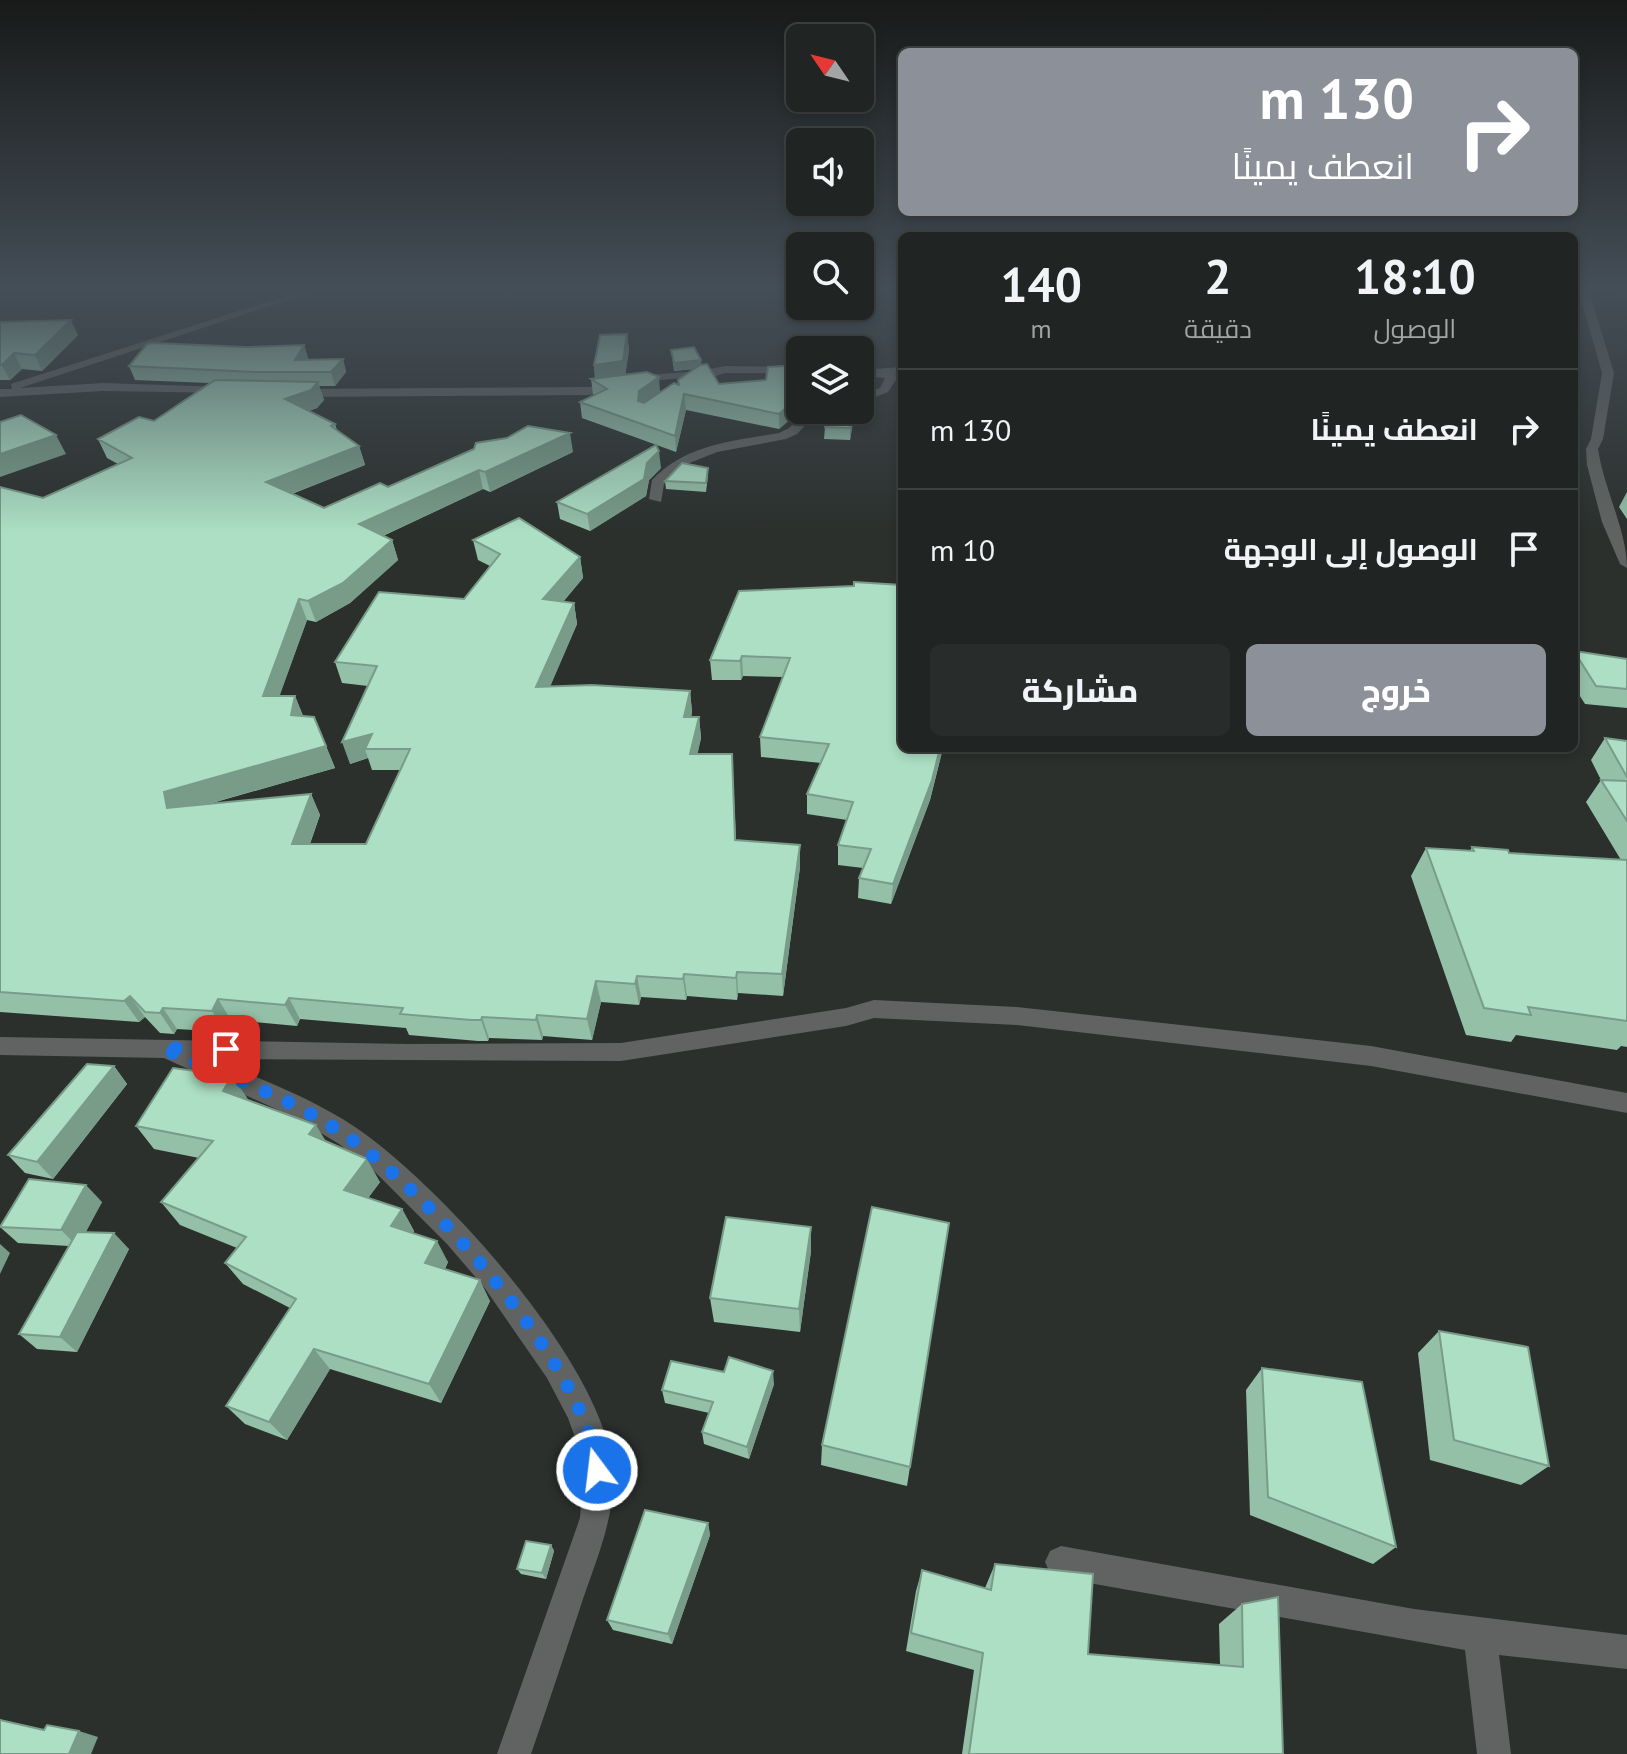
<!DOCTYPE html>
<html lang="ar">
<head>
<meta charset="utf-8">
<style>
  body { margin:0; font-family:"PT Sans",Cairo,sans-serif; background:#282c2a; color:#f1f3f6; direction:rtl; height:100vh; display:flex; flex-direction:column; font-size:30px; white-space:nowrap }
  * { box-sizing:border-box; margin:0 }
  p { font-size:26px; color:#a2a4a5 }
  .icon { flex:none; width:44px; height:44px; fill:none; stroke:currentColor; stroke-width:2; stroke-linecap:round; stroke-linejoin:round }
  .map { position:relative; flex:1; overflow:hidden; direction:ltr }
  .side { position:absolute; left:898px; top:232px; width:680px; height:520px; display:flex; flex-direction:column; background:#202422; border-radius:12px; box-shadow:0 4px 12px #0003,0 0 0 2px #3d4140; direction:rtl }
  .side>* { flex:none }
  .banner { position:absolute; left:898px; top:48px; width:680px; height:168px; border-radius:12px; box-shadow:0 4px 12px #0003,0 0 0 2px #3d4140; direction:rtl; background:#8c9099; color:#fff; overflow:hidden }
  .needle { width:52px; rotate:305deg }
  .fabs { position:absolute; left:786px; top:24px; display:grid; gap:16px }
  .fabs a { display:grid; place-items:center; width:88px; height:88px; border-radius:12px; background:#202422; box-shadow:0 4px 12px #0003,0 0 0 2px #3d4140; font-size:40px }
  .pin { position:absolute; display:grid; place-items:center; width:68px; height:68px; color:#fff; margin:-34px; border-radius:16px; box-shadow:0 4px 12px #0006 }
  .me { position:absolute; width:88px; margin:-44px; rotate:345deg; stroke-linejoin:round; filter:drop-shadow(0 0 6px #0008) }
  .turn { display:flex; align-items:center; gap:28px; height:168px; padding:0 32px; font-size:36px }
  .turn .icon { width:104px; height:104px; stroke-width:2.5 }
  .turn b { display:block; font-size:56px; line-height:68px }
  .eta { display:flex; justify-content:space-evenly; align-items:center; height:136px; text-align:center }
  .eta b { font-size:48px; font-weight:800; line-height:56px }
  .button { display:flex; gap:16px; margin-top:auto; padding:16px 32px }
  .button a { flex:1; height:92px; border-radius:12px; background:#8c9099; color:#fff; font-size:32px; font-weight:800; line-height:92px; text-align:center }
  .button a+a { background:#282c2a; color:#f1f3f6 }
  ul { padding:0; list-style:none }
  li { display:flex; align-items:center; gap:24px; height:120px; padding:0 32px; border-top:2px solid #3d4140 }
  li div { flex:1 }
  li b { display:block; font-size:30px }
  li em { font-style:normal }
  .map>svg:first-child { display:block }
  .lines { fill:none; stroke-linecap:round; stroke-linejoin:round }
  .minor { fill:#606361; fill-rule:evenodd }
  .tertiary { fill:#606361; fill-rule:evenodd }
  .wall { fill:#94c0a8 }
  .shaded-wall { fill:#789c88 }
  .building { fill:#acdfc3; stroke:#789c88; stroke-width:2 }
  .route { stroke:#1a73e8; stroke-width:14; stroke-dasharray:0 25.2 }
</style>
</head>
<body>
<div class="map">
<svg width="1627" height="1754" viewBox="0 0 1627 1754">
  <rect width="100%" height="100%" fill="#2b302d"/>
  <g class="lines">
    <g class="minor">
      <polygon points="311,288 325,288 20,388 103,383 226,387 232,391 230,393 103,391 0,397 0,389 12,389 11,384"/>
      <path d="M1578,288H1588L1614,373L1603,439L1598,449C1604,489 1627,531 1627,568L1620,564L1602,522L1587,465L1586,449L1591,439L1602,373Z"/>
      <polygon points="725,366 800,367 800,373 725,373 687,385 681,382 685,378 647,381 589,395 294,397 288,393 294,389 589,387 647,375 700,371"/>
      <polygon points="902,367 902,373 895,374 897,378 888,392 860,403 860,395 880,388 885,378 860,376 860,370"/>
      <path d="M807,410H820L797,434L786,439L717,452L687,464L664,484L661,502L649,499L652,480C686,444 733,441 779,433L789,428Z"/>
      <path d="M874,1000L1017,1007L1371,1046L1627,1093V1113L1371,1066L1017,1025L874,1018L846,1026L621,1061L212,1059C261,1079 311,1098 355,1127C439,1183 611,1371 613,1476C614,1519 597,1558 583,1599C566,1650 549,1702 531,1754H497L580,1518L583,1476L580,1451L568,1418L547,1378L484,1287L447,1244L373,1170L339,1144L298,1119L164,1058L0,1055V1037L407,1044L621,1043L846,1008Z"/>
      <polygon points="1061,1546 1414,1609 1627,1635 1627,1669 1499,1655 1511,1754 1477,1754 1465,1650 1061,1578 1050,1573 1045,1562 1050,1551"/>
    </g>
    <polygon class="tertiary" points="1595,288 1627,290 1627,296 1596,290"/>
  </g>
  <g class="wall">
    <polygon points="0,322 78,335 42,371 22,369 10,380 0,380"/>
    <polygon points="627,334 629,350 625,375 660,392 678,385 695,369 674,371 671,350 701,365 719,384 801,410 779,429 686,410 676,452 582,418 580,402 594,395 593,394 591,379 595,379 594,365"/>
    <polygon points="304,345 308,358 307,360 343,359 346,372 335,386 319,386 324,400 317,408 309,411 335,424 337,430 359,446 365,465 292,494 324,508 388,487 573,452 490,492 483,489 383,536 392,540 398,560 350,603 316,622 307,620 279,696 295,696 303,716 326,746 335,768 209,804 311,794 320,815 310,844 366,844 400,770 372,770 368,758 350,764 368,686 342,683 335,662 464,599 490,566 478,560 473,540 580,557 583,578 563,602 574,603 577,624 550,686 690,691 692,712 691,717 699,717 701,738 697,754 733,775 736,840 800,867 783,996 738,993 737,1000 687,996 686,1000 641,997 639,1005 601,1002 592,1040 543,1036 542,1040 489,1038 488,1041 478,1041 409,1035 406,1028 300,1019 297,1026 231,1020 225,1032 177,1029 174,1034 160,1033 145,1017 139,1022 0,1012 0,487 43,498 118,464 107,458 98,439 154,421 209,383 135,380 129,366 246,347"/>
    <polygon points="855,410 850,440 824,439 825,427"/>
    <polygon points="661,468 649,480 646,496 590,531 560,519 557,502"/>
    <polygon points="708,468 708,476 706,492 666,489 665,481"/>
    <polygon points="1627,492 1627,519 1619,507"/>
    <polygon points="739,591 902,748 943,748 930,800 891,904 858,898 859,878 863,868 838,865 838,845 847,820 807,814 807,794 821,763 761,757 760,737 783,677 743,676 741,680 712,680 710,660"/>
    <polygon points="1574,651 1627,659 1627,708 1585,704 1574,687"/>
    <polygon points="1605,738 1627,741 1627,1047 1621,1046 1617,1050 1516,1035 1511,1042 1466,1035 1411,876 1426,848 1470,851 1472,847 1509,853 1621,860 1586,802 1601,780 1591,760"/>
    <polygon points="114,1066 127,1084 53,1179 25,1173 8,1155"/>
    <polygon points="247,1100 325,1141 380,1182 368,1198 402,1209 414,1231 413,1233 448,1262 445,1269 490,1301 441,1403 330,1369 287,1440 245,1424 226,1406 290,1308 243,1284 225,1263 237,1248 180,1225 161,1202 199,1158 154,1149 136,1126"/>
    <polygon points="102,1202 85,1232 129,1249 77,1352 37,1349 19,1334 69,1246 18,1243 0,1227"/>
    <polygon points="811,1227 811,1251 800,1332 714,1322 710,1298"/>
    <polygon points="1439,1331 1549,1466 1521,1485 1430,1460 1418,1353"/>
    <polygon points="1262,1368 1396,1547 1373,1564 1250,1515 1246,1390"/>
    <polygon points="724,1372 774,1384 749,1459 704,1444 702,1432 709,1413 665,1403 662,1390"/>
    <polygon points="822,1445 910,1467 907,1486 821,1465"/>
    <polygon points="708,1523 710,1535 672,1644 613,1630 607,1620"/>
    <polygon points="551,1545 554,1551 546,1579 521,1574 517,1569"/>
    <polygon points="995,1564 1088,1654 1220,1665 1219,1624 1242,1604 1283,1754 962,1754 974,1670 906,1651 916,1591 922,1570 985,1588"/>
  </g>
  <g class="shaded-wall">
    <polygon points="71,320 78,335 42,371 35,355"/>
    <polygon points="627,334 629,350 625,377 596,380 594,365"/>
    <polygon points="304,345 308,358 300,372 295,360"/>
    <polygon points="14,353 22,369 10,380 2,365"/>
    <polygon points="343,359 346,372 335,386 331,372"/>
    <polygon points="701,360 702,368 674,371 674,363"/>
    <polygon points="864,367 863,379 860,388 860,376"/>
    <polygon points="659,377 660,392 640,406 638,401 639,391"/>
    <polygon points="318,382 324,400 317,408 292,417 285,399"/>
    <polygon points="684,394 686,410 676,452 675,436"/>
    <polygon points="800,395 801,410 779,429 779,414"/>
    <polygon points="853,410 855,410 850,440 850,428"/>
    <polygon points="570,433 573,452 490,492 485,472"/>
    <polygon points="56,435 66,454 0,477 0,454"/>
    <polygon points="359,446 365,465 273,501 266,482"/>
    <polygon points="659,451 661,468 649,480 646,496 590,531 587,514"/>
    <polygon points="479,470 483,489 365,544 359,524"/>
    <polygon points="392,540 398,560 350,603 316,622 308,601"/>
    <polygon points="580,557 583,578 547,620 543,599"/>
    <polygon points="299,599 307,620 272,717 263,696"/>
    <polygon points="574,603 577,624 541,708 536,687"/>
    <polygon points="742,656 743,676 741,680 740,661"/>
    <polygon points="690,691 692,712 687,738 684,717"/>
    <polygon points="295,696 304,718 291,715"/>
    <polygon points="699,717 701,738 693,776 690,754"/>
    <polygon points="372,734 365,749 368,758 350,764 342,742"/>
    <polygon points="326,746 335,768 176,813 167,808 164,792"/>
    <polygon points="940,748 943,748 930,800 891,904 893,884"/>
    <polygon points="311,794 320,815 302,865 292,844"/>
    <polygon points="800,845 800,867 783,996 782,974"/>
    <polygon points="737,972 738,993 737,1000 736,978"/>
    <polygon points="684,974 687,996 686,1000 683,979"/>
    <polygon points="637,976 641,997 639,1005 635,984"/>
    <polygon points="596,981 601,1002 592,1040 587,1019"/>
    <polygon points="130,996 145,1017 139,1022 124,1001"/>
    <polygon points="289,998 300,1019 297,1026 285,1005"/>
    <polygon points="218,999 231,1020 225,1032 212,1011"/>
    <polygon points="163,1008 177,1029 174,1034 160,1013"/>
    <polygon points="537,1015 543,1036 542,1040 536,1020"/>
    <polygon points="482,1017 489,1038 488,1041 481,1020"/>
    <polygon points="114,1066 127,1084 53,1179 37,1162"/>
    <polygon points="232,1076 248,1099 223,1091"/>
    <polygon points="316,1125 330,1148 309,1134"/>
    <polygon points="367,1159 380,1182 358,1212 344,1190"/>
    <polygon points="86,1185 102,1202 78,1247 61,1230"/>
    <polygon points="402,1209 414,1231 404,1248 391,1226"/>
    <polygon points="811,1227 811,1251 800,1332 799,1309"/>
    <polygon points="114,1233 129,1249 77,1352 60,1337"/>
    <polygon points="437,1241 448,1262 436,1284 425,1263"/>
    <polygon points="0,1244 10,1253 0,1274"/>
    <polygon points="480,1280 490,1301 441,1403 429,1384"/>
    <polygon points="314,1349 330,1369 287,1440 269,1422"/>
    <polygon points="773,1371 774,1384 749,1459 747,1447"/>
    <polygon points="708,1523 710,1535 672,1644 668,1634"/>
    <polygon points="551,1545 554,1551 546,1579 542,1573"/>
    <polygon points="79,1731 98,1737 91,1754 69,1754"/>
  </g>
  <g class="building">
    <polygon points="71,320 35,355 14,353 2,365 0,365 0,322"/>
    <polygon points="627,334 623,361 594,365 600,335"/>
    <polygon points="153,343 246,347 304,345 295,360 343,359 331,372 255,372 129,366 147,344"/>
    <polygon points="694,347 701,360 674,363 671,350"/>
    <polygon points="707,364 719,384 766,380 768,367 800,365 800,395 779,414 684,394 675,436 580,402 607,389 591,379 647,372 659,377 639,391 638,401 644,403 674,383 679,385 678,380 700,365"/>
    <polygon points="215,380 318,382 311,390 285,399 335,424 331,426 359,446 266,482 324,508 380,483 388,487 474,449 476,443 507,438 528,426 570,433 485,472 479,470 359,524 392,540 343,583 308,601 299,599 263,696 295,696 291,715 314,717 326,746 164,792 167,808 311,794 292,844 366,844 410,749 365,749 372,734 342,742 377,666 335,662 379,592 464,599 500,554 473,540 519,518 580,557 543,599 574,603 536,687 592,685 690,691 684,717 699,717 690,754 732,754 735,840 800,845 782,974 737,972 736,978 684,974 683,979 637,976 635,984 596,981 587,1019 537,1015 536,1020 482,1017 481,1020 471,1020 400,1014 403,1008 289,998 285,1005 218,999 212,1011 163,1008 160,1013 145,1012 130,996 124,1001 0,992 0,487 43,498 132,458 98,439 139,417 154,421"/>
    <polygon points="828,410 853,410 850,428 825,427"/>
    <polygon points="21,415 56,435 0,454 0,422"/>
    <polygon points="656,445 659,451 647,463 644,479 587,514 557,502"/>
    <polygon points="682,463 708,468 706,483 665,481"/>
    <polygon points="854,582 902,585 902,748 940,748 932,780 893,884 859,878 871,849 838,845 853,802 807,794 829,744 760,737 790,658 742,656 740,661 710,660 739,591 854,586"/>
    <polygon points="1574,651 1627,659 1627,689 1596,686"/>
    <polygon points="1605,738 1627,741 1627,777"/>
    <polygon points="1601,780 1627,781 1627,821"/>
    <polygon points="1472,847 1508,850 1509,853 1627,860 1627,1021 1528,1007 1531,1015 1484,1008 1426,848 1474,851"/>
    <polygon points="87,1064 114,1066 37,1162 8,1155"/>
    <polygon points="173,1068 232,1076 223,1091 316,1125 309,1134 367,1159 344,1190 402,1209 391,1226 437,1241 425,1263 480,1280 429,1384 314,1349 269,1422 226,1406 296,1299 225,1263 246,1237 161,1202 213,1141 136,1126"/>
    <polygon points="29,1179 86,1185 61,1230 0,1227"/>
    <polygon points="872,1207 949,1223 910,1467 822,1445"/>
    <polygon points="726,1217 811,1227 799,1309 710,1298"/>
    <polygon points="77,1232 114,1233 60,1337 19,1334"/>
    <polygon points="1439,1331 1528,1347 1549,1466 1454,1440"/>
    <polygon points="729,1357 773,1371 747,1447 702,1432 713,1402 662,1390 671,1361 724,1372"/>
    <polygon points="1262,1368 1362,1382 1396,1547 1268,1497"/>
    <polygon points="645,1510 708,1523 668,1634 607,1620"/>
    <polygon points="526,1541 551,1545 542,1573 517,1569"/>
    <polygon points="995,1564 1093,1574 1088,1654 1243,1667 1242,1604 1278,1597 1283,1754 969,1754 983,1653 911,1633 922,1570 991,1590"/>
    <polygon points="0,1720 44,1730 47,1725 79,1731 69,1754 0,1754"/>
  </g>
  <linearGradient id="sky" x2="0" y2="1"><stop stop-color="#181a19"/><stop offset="0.54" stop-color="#444e57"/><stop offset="1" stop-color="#444e57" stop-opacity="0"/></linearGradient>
  <rect width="1627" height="533" fill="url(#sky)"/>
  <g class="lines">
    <path class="route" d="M226,1049L162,1048C225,1075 292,1098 348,1137C429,1193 589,1370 597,1470"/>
  </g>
</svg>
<div class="fabs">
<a><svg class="needle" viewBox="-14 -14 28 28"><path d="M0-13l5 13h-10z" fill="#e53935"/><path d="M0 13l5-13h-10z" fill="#a2a4a5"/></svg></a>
<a><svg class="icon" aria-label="sound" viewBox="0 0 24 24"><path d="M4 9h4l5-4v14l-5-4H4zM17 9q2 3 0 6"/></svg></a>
<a><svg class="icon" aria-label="search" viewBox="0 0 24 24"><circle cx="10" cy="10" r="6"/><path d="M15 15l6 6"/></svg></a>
<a><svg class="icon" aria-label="layers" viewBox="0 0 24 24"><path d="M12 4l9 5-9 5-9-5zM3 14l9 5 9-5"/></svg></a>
</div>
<div class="pin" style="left:226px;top:1049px;background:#d93025"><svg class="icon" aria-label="arrive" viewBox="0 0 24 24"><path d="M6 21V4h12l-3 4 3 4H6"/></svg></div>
<svg class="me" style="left:597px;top:1470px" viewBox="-20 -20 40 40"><circle r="17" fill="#1a73e8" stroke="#fff" stroke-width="3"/><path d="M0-11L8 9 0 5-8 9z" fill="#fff"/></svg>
<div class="banner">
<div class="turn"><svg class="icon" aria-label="right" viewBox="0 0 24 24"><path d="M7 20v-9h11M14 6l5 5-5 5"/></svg><div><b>130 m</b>انعطف يمينًا</div></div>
</div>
<section class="side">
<div class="eta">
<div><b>18:10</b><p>الوصول</p></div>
<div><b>2</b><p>دقيقة</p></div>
<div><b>140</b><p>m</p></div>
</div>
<ul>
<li><svg class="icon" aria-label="right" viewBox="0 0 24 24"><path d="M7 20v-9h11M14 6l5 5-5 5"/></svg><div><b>انعطف يمينًا</b></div><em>130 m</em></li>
<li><svg class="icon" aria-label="arrive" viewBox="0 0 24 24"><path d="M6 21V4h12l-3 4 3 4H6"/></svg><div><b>الوصول إلى الوجهة</b></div><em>10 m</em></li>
</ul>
<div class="button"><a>خروج</a><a>مشاركة</a></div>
</section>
</div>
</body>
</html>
